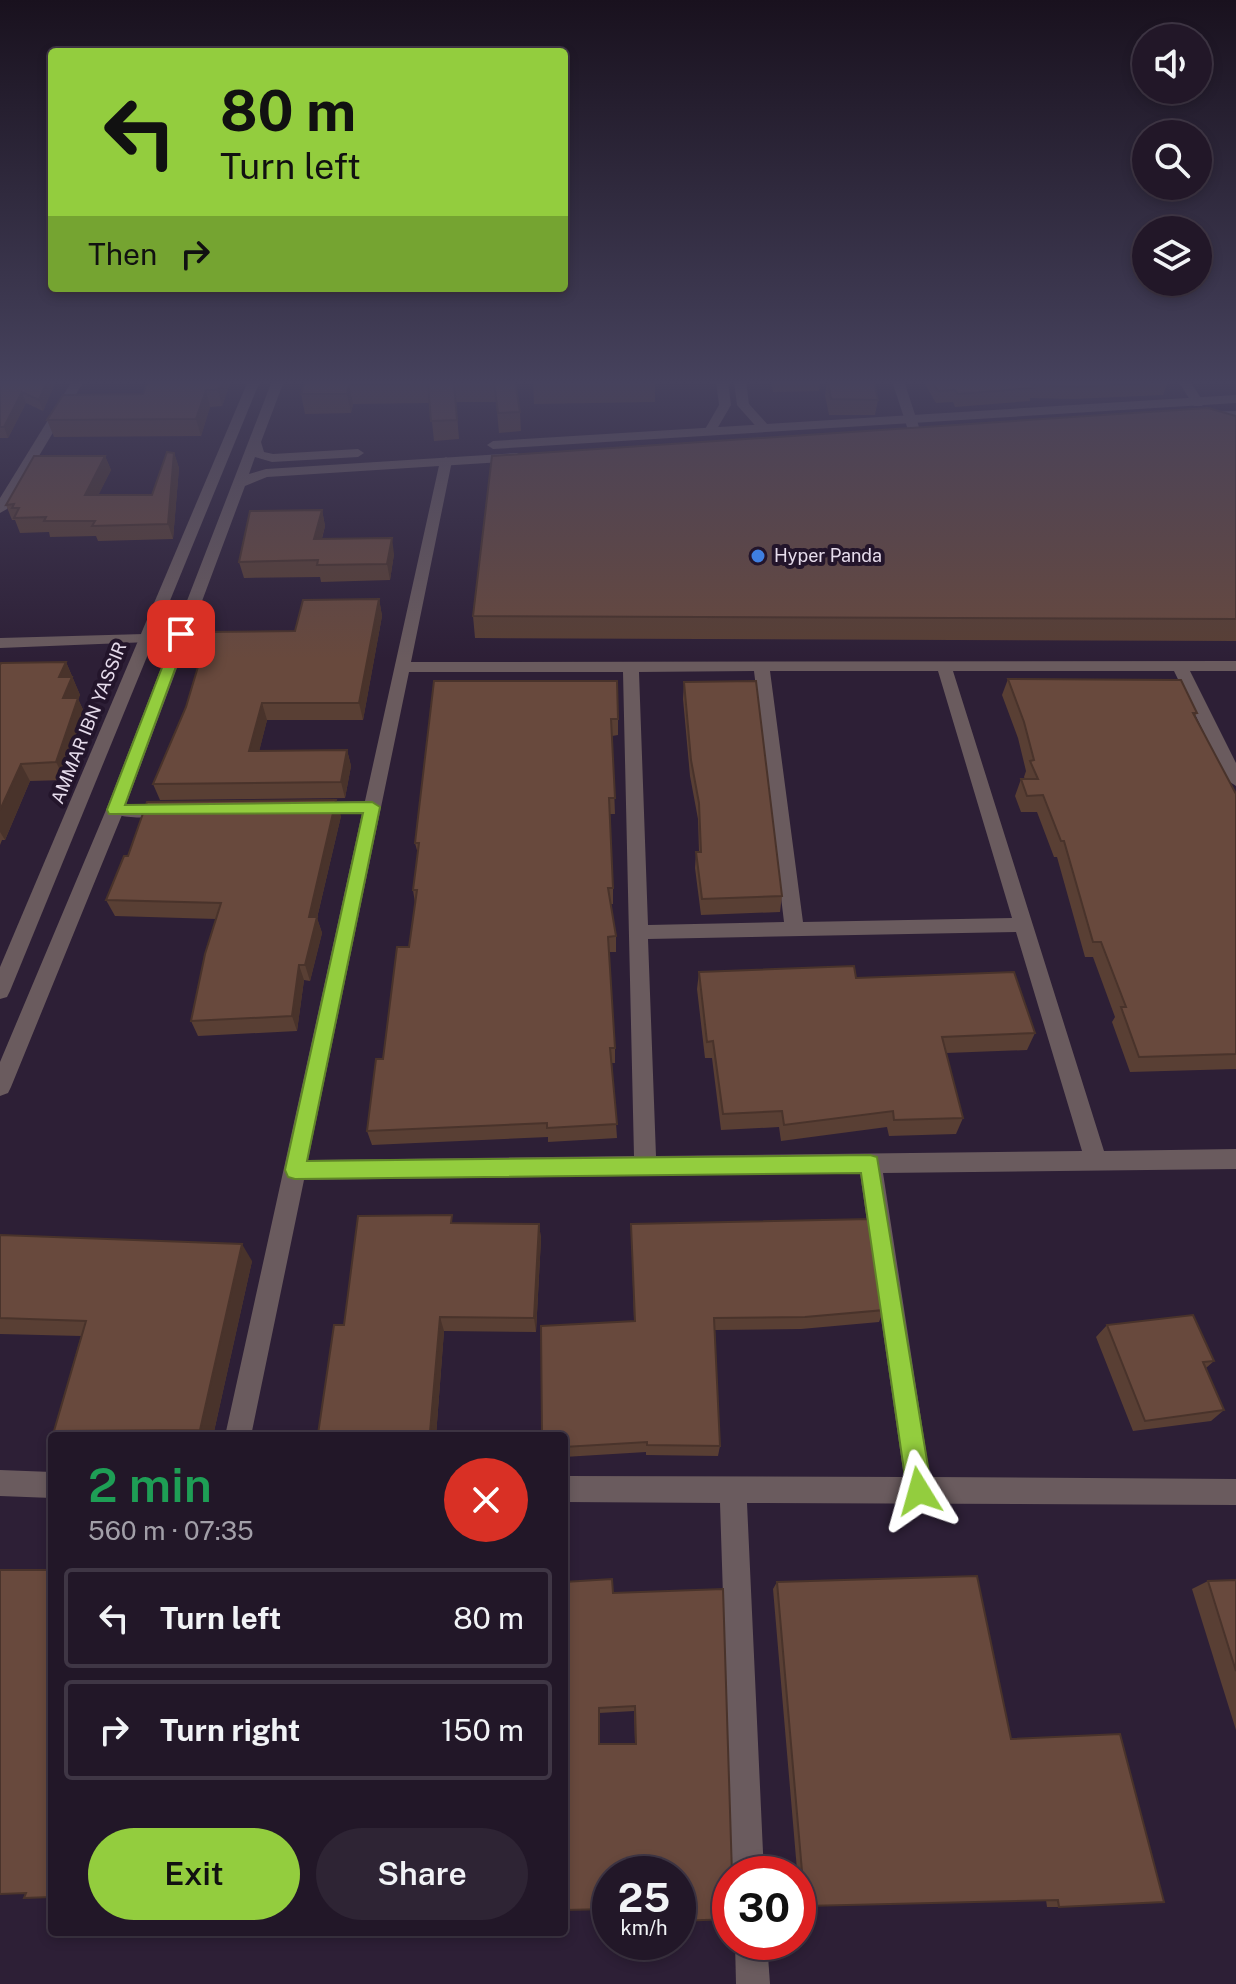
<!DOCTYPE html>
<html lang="en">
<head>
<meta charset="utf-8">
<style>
  body { margin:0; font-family:"Public Sans",sans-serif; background:#2e2434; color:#f1f3f6; height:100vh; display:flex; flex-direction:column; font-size:30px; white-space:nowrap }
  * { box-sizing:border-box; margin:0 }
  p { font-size:26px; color:#a29fa8 }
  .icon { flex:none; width:44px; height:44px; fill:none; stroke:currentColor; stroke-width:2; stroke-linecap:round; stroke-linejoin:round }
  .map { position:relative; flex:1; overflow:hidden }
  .sheet { position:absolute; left:48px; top:1432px; width:520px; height:504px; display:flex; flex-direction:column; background:#221728; border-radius:8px; box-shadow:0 4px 12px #0003,0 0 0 2px #3f3645 }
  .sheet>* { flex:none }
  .hud { position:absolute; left:48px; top:48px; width:520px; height:244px; border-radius:8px; box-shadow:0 4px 12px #0003,0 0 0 2px #3f3645; background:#93cd3e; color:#111; overflow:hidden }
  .fabs { position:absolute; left:1132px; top:24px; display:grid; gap:16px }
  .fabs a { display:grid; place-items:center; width:80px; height:80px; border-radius:50%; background:#221728; box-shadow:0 4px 12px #0003,0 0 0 2px #3f3645; font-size:40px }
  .speed { position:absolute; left:592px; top:1856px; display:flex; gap:16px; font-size:40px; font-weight:700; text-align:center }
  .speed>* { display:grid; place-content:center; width:104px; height:104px; border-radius:50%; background:#221728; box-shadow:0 4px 12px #0003,0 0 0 2px #3f3645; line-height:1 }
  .speed small { font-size:20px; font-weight:400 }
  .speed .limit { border:12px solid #d22; background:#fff; color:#111 }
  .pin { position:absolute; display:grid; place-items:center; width:68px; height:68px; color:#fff; margin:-34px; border-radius:16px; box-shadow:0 4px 12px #0006 }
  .me { position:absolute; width:88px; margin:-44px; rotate:352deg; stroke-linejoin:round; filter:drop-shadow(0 0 6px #0008) }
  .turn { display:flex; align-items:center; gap:28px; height:168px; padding:0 40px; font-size:36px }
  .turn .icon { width:104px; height:104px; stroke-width:2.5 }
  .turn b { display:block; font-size:56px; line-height:68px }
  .then { display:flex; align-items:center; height:76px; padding:0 40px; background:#0003; gap:16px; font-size:30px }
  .round { display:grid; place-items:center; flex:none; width:84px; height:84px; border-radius:42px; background:#2e2434 }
  .summary { display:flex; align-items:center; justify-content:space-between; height:136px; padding:0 40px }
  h1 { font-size:48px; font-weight:600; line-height:60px; color:#1e9e55 }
  .cta { display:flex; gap:16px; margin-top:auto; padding:16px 40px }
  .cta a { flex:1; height:92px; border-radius:48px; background:#93cd3e; color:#111; font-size:32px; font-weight:600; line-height:92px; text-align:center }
  .cta a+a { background:#2e2434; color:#f1f3f6 }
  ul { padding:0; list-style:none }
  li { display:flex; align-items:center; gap:24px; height:100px; margin:0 16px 12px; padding:0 24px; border:4px solid #3f3645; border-radius:8px }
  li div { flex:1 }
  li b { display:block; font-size:30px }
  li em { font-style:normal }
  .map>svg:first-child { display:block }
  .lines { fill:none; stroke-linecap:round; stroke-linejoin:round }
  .minor { fill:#6a5b5e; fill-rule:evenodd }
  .tertiary { fill:#6a5b5e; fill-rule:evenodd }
  .wall { fill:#593f34; fill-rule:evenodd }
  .shaded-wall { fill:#49332b }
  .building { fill:#68493d; stroke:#49332b; stroke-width:2; fill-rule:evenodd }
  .route { fill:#93cd3e; stroke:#608528; stroke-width:2 }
  .shop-dot { fill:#3f7fe0; stroke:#23152b; stroke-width:3 }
  .labels { text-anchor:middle; stroke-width:8; stroke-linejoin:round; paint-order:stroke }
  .far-poi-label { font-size:18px; fill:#e6dcec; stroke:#23152b; text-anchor:start }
  .far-street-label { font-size:18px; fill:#e6dcec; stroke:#23152b }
</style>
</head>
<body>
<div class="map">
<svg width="1236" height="1984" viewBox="0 0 1236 1984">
  <rect width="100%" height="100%" fill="#2d1f36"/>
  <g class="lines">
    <g class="minor">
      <polygon points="72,381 84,381 7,509 0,513 0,498"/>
      <polygon points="716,381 728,381 731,405 714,434 710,435 704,431 719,405"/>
      <polygon points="734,381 746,381 749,404 768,425 768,431 760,431 737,405"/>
      <polygon points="892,381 904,381 921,433 919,436 909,433"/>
      <polygon points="1178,381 1190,381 1204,403 1202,406 1194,406"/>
      <path d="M446,457L452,461L411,662L1236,661V671H1190L1236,763V786L1227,780L1174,671H953L1104,1151L1236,1149V1169L883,1173L930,1477L1236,1479V1505L747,1503L764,1874H732L720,1503L564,1502V1476L904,1477L860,1173L304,1180L251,1436H225L362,813L311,814L302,808L311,802L365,801L440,461ZM754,671L784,922L648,925L639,672ZM770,671H938L1012,918L803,922ZM409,672H623L634,1156L308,1160ZM1016,932L1082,1151L656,1156L648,939Z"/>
      <polygon points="144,634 149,636 149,642 0,648 0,638"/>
      <path d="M115,804H171L180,810C172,820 114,820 106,810Z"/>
      <polygon points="0,1470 52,1472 52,1498 0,1496"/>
      <polygon points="735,1942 767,1942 770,1984 736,1984"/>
    </g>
    <g class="tertiary">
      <polygon points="248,381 260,381 10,991 7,997 0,999 0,967"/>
      <polygon points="272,381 284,381 261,442 264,452 273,454 358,449 364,453 358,457 272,462 255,457 249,474 266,469 517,453 523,457 517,461 267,477 245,486 124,810 11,1087 8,1093 0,1096 0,1062 106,810"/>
      <polygon points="1236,395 1236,403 493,449 487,445 493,441"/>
      <polygon points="1236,411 1236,419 1204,420 1198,416 1204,412"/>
    </g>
  </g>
  <g class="wall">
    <polygon points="0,381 56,381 43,411 26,403 8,438 0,438"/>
    <polygon points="148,381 231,381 222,406 210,407 201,436 54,437 47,420 143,394"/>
    <polygon points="305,381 515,381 520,412 521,431 499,433 496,402 456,402 459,439 434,441 430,403 353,404 351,413 305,414 301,394"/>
    <polygon points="533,381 655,381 655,402 534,404"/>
    <polygon points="771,381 820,381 819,391 773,392"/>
    <polygon points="827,381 878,400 875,415 829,415 825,395"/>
    <polygon points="923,381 1167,381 1168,382 1163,395 1073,399 1030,398 1030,401 955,407 953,402 936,403"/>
    <polygon points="1215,381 1236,381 1236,382 1216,382"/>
    <polygon points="1236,416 1236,641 475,638 473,616"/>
    <polygon points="174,453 179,468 173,539 98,541 96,536 50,537 49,532 20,533 15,520 12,520 6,505 105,456 111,470 98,495 152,495"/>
    <polygon points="322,510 325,526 322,539 394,554 390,580 321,582 320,577 244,578 239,562"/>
    <polygon points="379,599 382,616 363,720 267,720 259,751 347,750 351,766 345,798 160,800 153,784 186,707 198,668 195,660 295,631"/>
    <polygon points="66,662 80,695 78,699 86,716 65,780 30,781 5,840 2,840 0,845 0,665"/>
    <polygon points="1008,679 1197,713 1195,717 1236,794 1236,1069 1130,1072 1112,1022 1115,1017 1093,957 1085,957 1057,857 1054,857 1037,812 1021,812 1015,796 1021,779 1025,779 1024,777 1026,771 1018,738 1002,695"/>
    <polygon points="434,681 618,719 618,735 612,736 615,814 610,814 613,888 613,904 611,904 616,936 616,952 609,952 615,1048 615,1063 612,1063 617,1138 548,1142 548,1137 372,1145 367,1131 409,947 415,903 413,890 418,854 415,843"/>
    <polygon points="684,682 782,896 780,912 701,915 695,868 696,852 699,852 698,819 690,776 683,699"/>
    <polygon points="341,816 317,918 322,933 310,981 304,980 297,1031 198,1036 191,1021 216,919 115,916 106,900 128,856"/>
    <polygon points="699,972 856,978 1035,1033 1027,1050 946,1053 963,1118 956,1134 889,1136 887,1127 781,1141 779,1127 721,1130 712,1058 705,1058 697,989"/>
    <polygon points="454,1223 539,1224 541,1239 536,1332 444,1331 436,1436 320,1436 318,1434 344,1325"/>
    <polygon points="631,1224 884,1310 879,1322 801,1329 715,1330 720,1446 718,1456 646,1455 646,1452 564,1457 564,1436 634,1321"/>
    <polygon points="0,1235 252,1261 213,1436 60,1436 54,1431 81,1336 0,1334"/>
    <polygon points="1107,1325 1214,1361 1206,1368 1224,1410 1211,1421 1133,1431 1096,1337"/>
    <polygon points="1236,1580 1236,1730 1192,1589 1208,1581"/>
    <polygon points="777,1582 1011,1739 1059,1907 1047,1907 1046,1900 800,1905 773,1589"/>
    <path d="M613,1593L678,1874L564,1910ZM634,1711L635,1744H600L599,1713Z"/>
  </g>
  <g class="shaded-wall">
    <polygon points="47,381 56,381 43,411 39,400"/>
    <polygon points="221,381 231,381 222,406 218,390"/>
    <polygon points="349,385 353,404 351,413 347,394"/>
    <polygon points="206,390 210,407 201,436 196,419"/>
    <polygon points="22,392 26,403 8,438 4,427"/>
    <polygon points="174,453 179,468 173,539 168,524"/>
    <polygon points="105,456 111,470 91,510 85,495"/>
    <polygon points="322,510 325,526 317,556 314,539"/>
    <polygon points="392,538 394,554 390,580 387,564"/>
    <polygon points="379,599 382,616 363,720 359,703"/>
    <polygon points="66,662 80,695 78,699 86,716 65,780 56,762 63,698 59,677"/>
    <polygon points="262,703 267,720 255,768 249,751"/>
    <polygon points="347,750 351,766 345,798 341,782"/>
    <polygon points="21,764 30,781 5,840 0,832 0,810"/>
    <polygon points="336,800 341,816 317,918 322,933 310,981 305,965 309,917"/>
    <polygon points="299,965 304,980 297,1031 292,1016"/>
    <polygon points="539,1224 541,1239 536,1332 534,1318"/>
    <polygon points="242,1244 252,1261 213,1436 205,1436 200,1430"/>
    <polygon points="440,1317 444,1331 436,1436 432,1436 430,1432"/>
  </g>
  <g class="building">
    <polygon points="0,381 47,381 39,400 22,392 4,427 0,427"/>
    <polygon points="148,381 221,381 218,390 206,390 196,419 47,420 63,395 143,394"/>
    <polygon points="305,381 515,381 520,412 498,413 494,382 454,383 457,420 431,421 428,383 349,385 347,394 301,394"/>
    <polygon points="533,381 655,381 655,382 533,383"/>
    <polygon points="828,381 874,381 878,400 831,399"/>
    <polygon points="932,381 1167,381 1168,382 1077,387 1031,385 1033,388 958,394 955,390 938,391"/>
    <polygon points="1208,408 1236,416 1236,619 473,616 492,456"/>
    <polygon points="167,452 174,453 168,524 92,526 95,521 44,521 46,517 14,518 19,508 12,508 14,504 6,505 34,456 105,456 85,495 152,495"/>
    <polygon points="322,510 314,539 392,538 387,564 317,565 318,560 239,562 250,511"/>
    <polygon points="379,599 359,703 262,703 249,751 347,750 341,782 153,784 186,707 200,660 195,660 205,632 295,631 303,600"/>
    <polygon points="66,662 59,677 72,677 63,698 78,698 56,762 21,764 0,810 0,665 1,663"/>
    <polygon points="1008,679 1181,680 1197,713 1193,713 1236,794 1236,1054 1139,1057 1121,1007 1126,1007 1101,942 1093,942 1064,841 1061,841 1043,795 1027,796 1021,779 1038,779 1030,761 1034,760 1024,722"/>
    <polygon points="434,681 617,681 618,719 611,719 615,798 609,798 613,888 608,888 616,936 608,937 615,1048 610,1048 617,1124 547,1128 547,1123 367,1131 376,1059 383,1059 397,947 409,947 417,890 413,890 419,843 415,843"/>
    <polygon points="756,681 782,896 702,899 696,852 701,852 699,803 691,760 684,682"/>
    <polygon points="336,800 309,917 317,917 305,965 299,965 292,1016 191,1021 205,954 221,903 106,900 124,856 128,856 147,802"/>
    <polygon points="854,966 856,978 1014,972 1035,1033 942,1037 963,1118 894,1120 893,1111 784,1125 782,1111 723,1114 713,1041 707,1042 699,972"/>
    <polygon points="452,1215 451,1223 539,1224 534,1318 440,1317 430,1432 318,1434 334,1325 344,1325 358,1216"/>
    <polygon points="871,1219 884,1310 805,1317 714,1318 720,1446 647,1445 647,1442 564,1447 564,1436 542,1436 541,1326 635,1321 631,1224"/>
    <polygon points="0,1235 242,1244 200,1430 54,1431 86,1321 0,1318"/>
    <polygon points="1193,1315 1214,1361 1203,1362 1224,1410 1145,1421 1107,1325"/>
    <polygon points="0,1570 52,1570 52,1897 24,1898 26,1893 0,1894"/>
    <polygon points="977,1576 1011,1739 1120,1734 1164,1902 1059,1907 1058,1900 805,1906 777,1582"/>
    <path d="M612,1579L613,1593L723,1589L732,1874H733H730V1919L678,1921V1874H610V1909L564,1910V1582ZM635,1706L636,1744H599V1708Z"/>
    <polygon points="1236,1580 1236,1671 1208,1581"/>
  </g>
  <linearGradient id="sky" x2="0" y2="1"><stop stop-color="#19111e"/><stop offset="0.58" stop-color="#46425d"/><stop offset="1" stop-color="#46425d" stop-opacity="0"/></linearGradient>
  <rect width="1236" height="659" fill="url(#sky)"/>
  <polygon class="route" points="181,629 188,634 125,805 372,802 380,807 307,1161 870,1155 877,1157 932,1491 928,1500 919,1503 911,1500 907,1491 861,1173 295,1179 288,1177 285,1170 363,813 109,814 107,810 175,634"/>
  <circle class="shop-dot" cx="758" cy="556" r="8"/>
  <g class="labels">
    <g class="far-poi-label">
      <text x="774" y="562">Hyper Panda</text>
    </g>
    <g class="far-street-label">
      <text transform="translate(89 723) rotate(-68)" y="6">AMMAR IBN YASSIR</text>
    </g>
  </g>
</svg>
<div class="fabs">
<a><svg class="icon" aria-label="sound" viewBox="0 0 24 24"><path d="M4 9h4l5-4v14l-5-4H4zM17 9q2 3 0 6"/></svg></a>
<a><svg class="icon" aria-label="search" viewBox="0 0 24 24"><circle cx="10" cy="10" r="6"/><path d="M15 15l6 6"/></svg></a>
<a><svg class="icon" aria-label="layers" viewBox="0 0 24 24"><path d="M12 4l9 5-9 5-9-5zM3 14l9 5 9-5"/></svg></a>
</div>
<div class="speed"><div>25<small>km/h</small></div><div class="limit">30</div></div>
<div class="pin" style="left:181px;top:634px;background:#d93025"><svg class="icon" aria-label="arrive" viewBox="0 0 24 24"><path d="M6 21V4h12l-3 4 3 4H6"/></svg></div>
<svg class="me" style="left:919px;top:1491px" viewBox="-20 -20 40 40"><path d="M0-17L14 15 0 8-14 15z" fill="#93cd3e" stroke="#fff" stroke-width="4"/></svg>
<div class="hud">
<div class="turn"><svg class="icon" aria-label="left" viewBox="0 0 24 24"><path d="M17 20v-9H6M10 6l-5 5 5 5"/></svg><div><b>80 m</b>Turn left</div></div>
<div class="then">Then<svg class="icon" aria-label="right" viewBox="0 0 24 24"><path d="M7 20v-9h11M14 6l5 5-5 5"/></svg></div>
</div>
<section class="sheet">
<div class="summary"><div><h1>2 min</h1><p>560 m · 07:35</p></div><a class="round" style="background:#d93025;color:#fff"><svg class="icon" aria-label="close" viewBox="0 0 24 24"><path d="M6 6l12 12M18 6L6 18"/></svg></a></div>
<ul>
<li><svg class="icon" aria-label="left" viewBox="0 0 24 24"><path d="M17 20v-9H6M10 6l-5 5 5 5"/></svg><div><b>Turn left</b></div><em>80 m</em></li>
<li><svg class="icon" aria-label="right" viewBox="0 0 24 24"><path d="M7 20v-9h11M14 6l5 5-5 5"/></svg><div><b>Turn right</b></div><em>150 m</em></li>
</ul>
<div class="cta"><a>Exit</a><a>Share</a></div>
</section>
</div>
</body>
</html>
